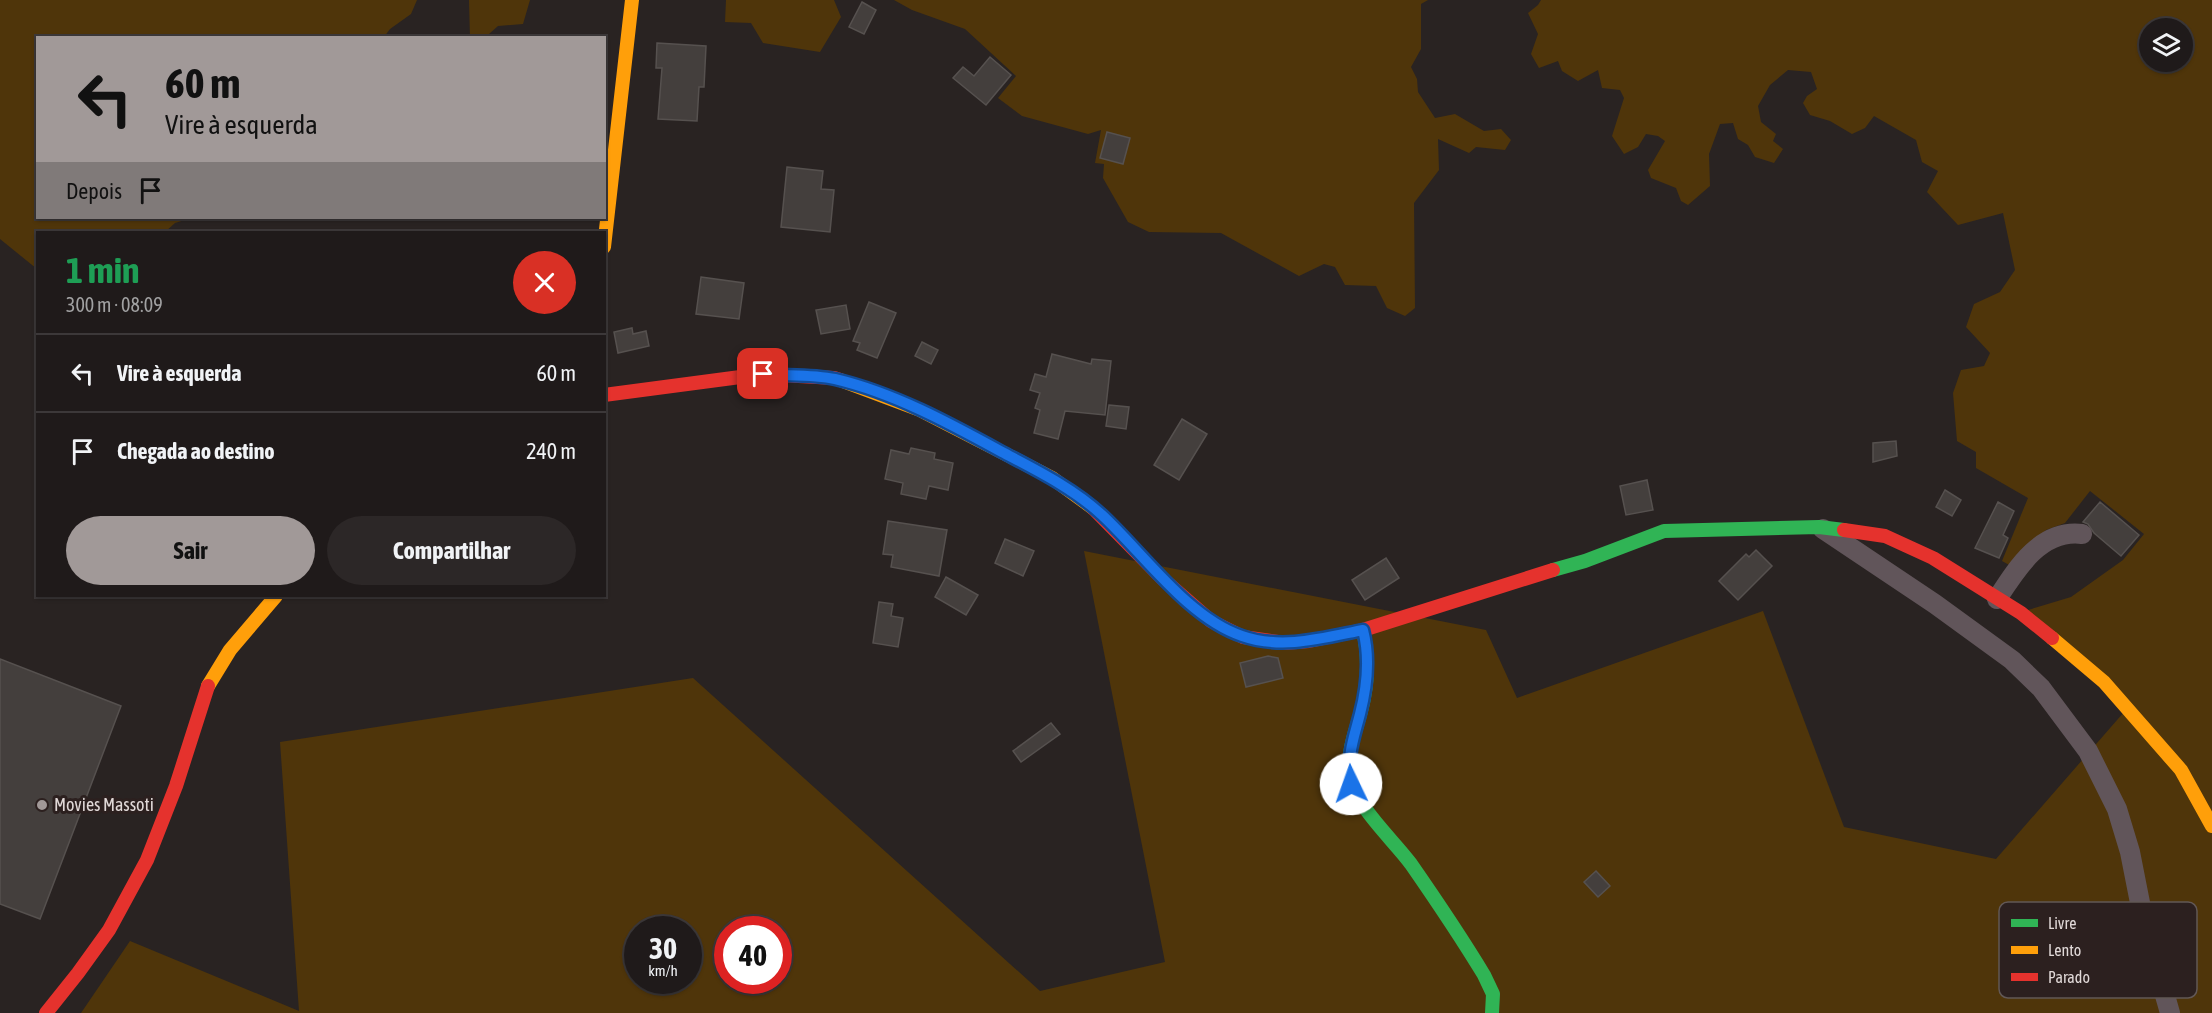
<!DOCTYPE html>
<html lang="pt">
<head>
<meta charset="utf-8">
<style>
  body { margin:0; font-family:"Asap Condensed",sans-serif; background:#2c2727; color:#f1f3f6; height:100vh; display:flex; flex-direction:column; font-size:22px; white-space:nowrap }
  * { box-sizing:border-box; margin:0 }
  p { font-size:20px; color:#a1a1a2 }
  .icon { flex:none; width:33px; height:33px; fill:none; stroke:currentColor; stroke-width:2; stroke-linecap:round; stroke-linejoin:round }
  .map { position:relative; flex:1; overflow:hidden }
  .panel { position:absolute; left:36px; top:231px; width:570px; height:366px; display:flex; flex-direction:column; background:#1f1a1a; border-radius:0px; box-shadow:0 2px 4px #0004,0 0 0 2px #3c3839 }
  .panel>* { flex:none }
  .hud { position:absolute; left:36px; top:36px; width:570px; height:183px; border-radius:0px; box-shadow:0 2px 4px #0004,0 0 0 2px #3c3839; background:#a19998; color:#111; overflow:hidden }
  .buttons { position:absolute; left:2139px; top:18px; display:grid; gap:12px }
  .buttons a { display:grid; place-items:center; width:54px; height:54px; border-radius:50%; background:#1f1a1a; box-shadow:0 2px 4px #0004,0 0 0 2px #3c3839; font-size:30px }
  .speed { position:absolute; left:624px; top:916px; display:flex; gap:12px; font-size:30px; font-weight:700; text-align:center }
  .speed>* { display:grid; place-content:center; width:78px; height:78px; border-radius:50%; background:#1f1a1a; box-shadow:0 2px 4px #0004,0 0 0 2px #3c3839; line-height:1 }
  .speed small { font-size:15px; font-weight:400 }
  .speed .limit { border:9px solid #d22; background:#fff; color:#111 }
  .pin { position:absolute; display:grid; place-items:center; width:51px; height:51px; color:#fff; margin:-26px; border-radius:12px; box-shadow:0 3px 9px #0006 }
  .me { position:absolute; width:66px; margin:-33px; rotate:357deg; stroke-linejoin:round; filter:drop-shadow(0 0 4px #0008) }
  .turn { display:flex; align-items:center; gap:21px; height:126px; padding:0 30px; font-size:27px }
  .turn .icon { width:78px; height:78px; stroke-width:2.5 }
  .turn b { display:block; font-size:42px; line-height:51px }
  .then { display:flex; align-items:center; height:57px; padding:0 30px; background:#0003; gap:12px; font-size:22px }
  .round { display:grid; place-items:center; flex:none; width:63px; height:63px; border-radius:32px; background:#2c2727 }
  .headline { display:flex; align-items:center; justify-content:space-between; height:102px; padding:0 30px }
  h1 { font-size:36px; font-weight:700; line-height:45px; color:#1e9e55 }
  .primary-button { display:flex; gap:12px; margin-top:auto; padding:12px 30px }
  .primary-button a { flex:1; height:69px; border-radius:36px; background:#a19998; color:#111; font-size:24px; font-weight:700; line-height:69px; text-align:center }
  .primary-button a+a { background:#2c2727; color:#f1f3f6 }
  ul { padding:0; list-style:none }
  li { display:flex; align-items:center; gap:18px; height:78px; padding:0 30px; border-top:2px solid #3c3839 }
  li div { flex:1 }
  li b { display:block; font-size:22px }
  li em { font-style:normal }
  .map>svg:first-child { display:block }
  .green { fill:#4f350a; fill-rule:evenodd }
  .building { fill:#443f3d; stroke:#56514f; stroke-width:1.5 }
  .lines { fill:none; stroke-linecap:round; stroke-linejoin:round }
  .street { stroke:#61555a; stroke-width:20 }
  .fast { stroke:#30b455; stroke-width:14 }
  .slow { stroke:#ff9f0a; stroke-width:14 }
  .jam { stroke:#e5322d; stroke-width:14 }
  .route-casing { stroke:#114b97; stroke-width:15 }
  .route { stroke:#1a73e8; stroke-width:10 }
  .poi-dot { fill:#a19998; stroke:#2c201f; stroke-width:2 }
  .labels { text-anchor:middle; stroke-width:6; stroke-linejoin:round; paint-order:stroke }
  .poi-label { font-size:18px; fill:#e1d9d8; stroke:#2c201f; text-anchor:start }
  .key { fill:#2c201f; stroke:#625856; stroke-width:1.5 }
  .key-label { font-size:16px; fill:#e1d9d8 }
</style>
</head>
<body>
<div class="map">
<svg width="2212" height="1013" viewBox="0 0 2212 1013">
  <rect width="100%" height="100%" fill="#292322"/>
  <g class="green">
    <polygon points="0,0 417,0 411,14 390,29 384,37 38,38 38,218 191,218 175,223 165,232 38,232 37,269 0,239"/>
    <polygon points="469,0 530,0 523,24 498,26 489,34 488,37 470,38"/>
    <polygon points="726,0 834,0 841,17 820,52 763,43 751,23 725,22"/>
    <polygon points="894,0 1428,0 1421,4 1421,49 1411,67 1417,79 1418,92 1435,118 1455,114 1484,131 1501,129 1511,140 1505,150 1476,147 1469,153 1438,139 1439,170 1414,203 1415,308 1405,316 1387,308 1376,286 1345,285 1335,267 1324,264 1299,276 1221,233 1149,232 1128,222 1103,178 1104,164 1095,163 1101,130 1088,134 1022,116 998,98 1016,76 965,29 912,10"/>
    <path d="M1541,0H2212V1013H81L130,941L299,1011L280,742L693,678L1040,991L1165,962L1084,551L1486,630L1517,698L1763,611L1844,827L1996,859L2131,704L2025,611L2071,597L2123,560L2144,534L2090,491L2065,523L2046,530L2011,566L2002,561L2028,498L1976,468V452L1957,441L1953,393L1961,370L1984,366L1990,353L1966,327L1974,304L2000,292L2015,270L2003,213L1958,225L1927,192L1938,171L1922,162L1916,140L1874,116L1865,128L1852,134L1830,121L1810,115L1803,103L1807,96L1817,89L1811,72L1788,70L1770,85L1758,106L1761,122L1776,134L1773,141L1783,149L1774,163L1755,157L1748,145L1738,139L1733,123L1720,124L1709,154L1710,186L1688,205L1681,201L1676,188L1651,178L1648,170L1665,141L1658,136L1646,134L1638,147L1624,154L1612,136L1624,98L1620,90L1602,88L1598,70L1578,81L1562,71L1558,61L1539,68L1531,54L1538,34L1528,13L1538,5ZM2150,28H2182V62H2150ZM638,930H688V981H638ZM728,930H778V981H728Z"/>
  </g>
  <g class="building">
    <polygon points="862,2 876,10 864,34 849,27"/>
    <polygon points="657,43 706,46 704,87 699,87 697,121 658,119 662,68 656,68"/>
    <polygon points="990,57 1011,75 986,105 953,78 963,67 974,76"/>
    <polygon points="1107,132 1130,138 1123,164 1100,158"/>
    <polygon points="787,167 823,171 821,189 834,190 830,232 781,227"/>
    <polygon points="701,277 744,283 739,319 696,314"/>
    <polygon points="869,302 896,313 877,358 857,350 860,343 853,341"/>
    <polygon points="846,305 850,329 821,334 816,310"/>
    <polygon points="632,328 633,334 646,331 649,346 618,353 614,332"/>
    <polygon points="922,342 938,350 931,364 915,356"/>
    <polygon points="1052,354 1091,364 1092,359 1111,361 1105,415 1065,411 1058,439 1034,433 1040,410 1035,408 1040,393 1030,390 1035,374 1046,377"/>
    <polygon points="1109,405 1129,407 1126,429 1106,426"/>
    <polygon points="1182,419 1207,434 1179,480 1154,465"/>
    <polygon points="1896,441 1897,456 1873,462 1873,443"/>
    <polygon points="911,448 935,453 934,459 953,463 948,490 929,486 926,499 901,494 903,483 885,479 891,450 909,454"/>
    <polygon points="1647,480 1653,510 1626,515 1620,486"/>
    <polygon points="1945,490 1961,500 1952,516 1936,507"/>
    <polygon points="1998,502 2014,511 2003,535 2008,538 1999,558 1975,548"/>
    <polygon points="2100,502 2139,535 2121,556 2094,533 2088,524 2083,522"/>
    <polygon points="888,521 947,530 939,576 891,567 893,555 883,554"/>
    <polygon points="1005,539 1034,551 1023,576 995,563"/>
    <polygon points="1756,550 1772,566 1738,600 1719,581 1746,554 1749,557"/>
    <polygon points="1386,558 1399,578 1365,600 1352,580"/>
    <polygon points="946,577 978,595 966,615 935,597"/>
    <polygon points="879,602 893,604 891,616 903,618 898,647 873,643"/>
    <polygon points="1268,656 1278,658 1283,678 1246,687 1240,663"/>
    <polygon points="0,659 121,706 40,919 0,904"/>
    <polygon points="1051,723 1060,734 1021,762 1013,751"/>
    <polygon points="1596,871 1610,886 1598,897 1584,882"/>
  </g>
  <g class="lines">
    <g class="street">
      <polyline points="1823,529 1935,604 2012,660 2041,688 2088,751 2117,809 2130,852 2143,918 2170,1013"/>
      <path d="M1997,599C2017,568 2041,529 2082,534"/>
    </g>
    <g class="fast">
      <polyline points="1553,570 1585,561 1664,531 1819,527 1844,530"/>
      <path d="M1363,630C1369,657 1368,685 1361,711C1356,730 1348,750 1349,770C1351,803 1392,838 1411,864C1436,900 1461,937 1484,975L1493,994L1492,1013"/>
    </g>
    <g class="slow">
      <polyline points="604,247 632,0"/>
      <polyline points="840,380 920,410 1052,478 1093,508"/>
      <polyline points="2052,638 2104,682 2181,770 2212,826"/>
      <polyline points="208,686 230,650 276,596"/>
    </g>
    <g class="jam">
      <polyline points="604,395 763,374 834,378 840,380"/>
      <polyline points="1093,508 1163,579 1211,621 1243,637 1285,643 1309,641 1363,630 1553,570"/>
      <polyline points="1844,530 1885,536 1933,558 2021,613 2052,638"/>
      <polyline points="46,1013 78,973 109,930 147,860 176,786 208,686"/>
    </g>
  </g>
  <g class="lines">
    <defs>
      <path id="route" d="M763,374C786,376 812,374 835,379C894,393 949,423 1002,452C1036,470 1073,488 1102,515C1143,553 1188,618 1242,636C1282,650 1323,638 1363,630C1370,657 1367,687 1360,714C1353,741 1347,754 1351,784"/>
    </defs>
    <use href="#route" class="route-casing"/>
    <use href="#route" class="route"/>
  </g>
  <circle class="poi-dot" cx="42" cy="805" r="6"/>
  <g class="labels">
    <g class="poi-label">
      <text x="54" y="811">Movies Massoti</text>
    </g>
  </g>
  <rect x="1999" y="902" width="198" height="96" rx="9" class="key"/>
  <rect x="2011" y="919" width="27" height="8" fill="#30b455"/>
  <rect x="2011" y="946" width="27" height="8" fill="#ff9f0a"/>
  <rect x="2011" y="973" width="27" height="8" fill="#e5322d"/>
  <g class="key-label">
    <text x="2048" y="929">Livre</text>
    <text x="2048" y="956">Lento</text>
    <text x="2048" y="983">Parado</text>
  </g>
</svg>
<div class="buttons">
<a><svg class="icon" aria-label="layers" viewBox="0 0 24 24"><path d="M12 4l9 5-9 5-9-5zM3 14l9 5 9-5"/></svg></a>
</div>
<div class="speed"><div>30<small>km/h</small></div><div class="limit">40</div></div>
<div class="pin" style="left:763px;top:374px;background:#d93025"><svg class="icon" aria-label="arrive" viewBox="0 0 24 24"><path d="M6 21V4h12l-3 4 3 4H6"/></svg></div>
<svg class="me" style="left:1351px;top:784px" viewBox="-20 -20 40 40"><circle r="19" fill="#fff"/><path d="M0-13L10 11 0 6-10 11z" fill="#1a73e8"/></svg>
<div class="hud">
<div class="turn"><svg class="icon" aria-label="left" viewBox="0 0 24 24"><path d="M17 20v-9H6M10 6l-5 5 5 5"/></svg><div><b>60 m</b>Vire à esquerda</div></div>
<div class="then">Depois<svg class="icon" aria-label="arrive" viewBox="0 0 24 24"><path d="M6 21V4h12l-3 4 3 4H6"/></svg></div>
</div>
<section class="panel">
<div class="headline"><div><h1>1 min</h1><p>300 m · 08:09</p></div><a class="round" style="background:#d93025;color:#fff"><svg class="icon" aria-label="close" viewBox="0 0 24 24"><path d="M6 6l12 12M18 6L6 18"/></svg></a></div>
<ul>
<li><svg class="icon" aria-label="left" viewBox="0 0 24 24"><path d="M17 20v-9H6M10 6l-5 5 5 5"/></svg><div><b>Vire à esquerda</b></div><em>60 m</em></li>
<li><svg class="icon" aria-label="arrive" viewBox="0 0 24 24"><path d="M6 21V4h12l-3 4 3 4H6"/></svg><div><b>Chegada ao destino</b></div><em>240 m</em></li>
</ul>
<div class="primary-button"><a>Sair</a><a>Compartilhar</a></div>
</section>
</div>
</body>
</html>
